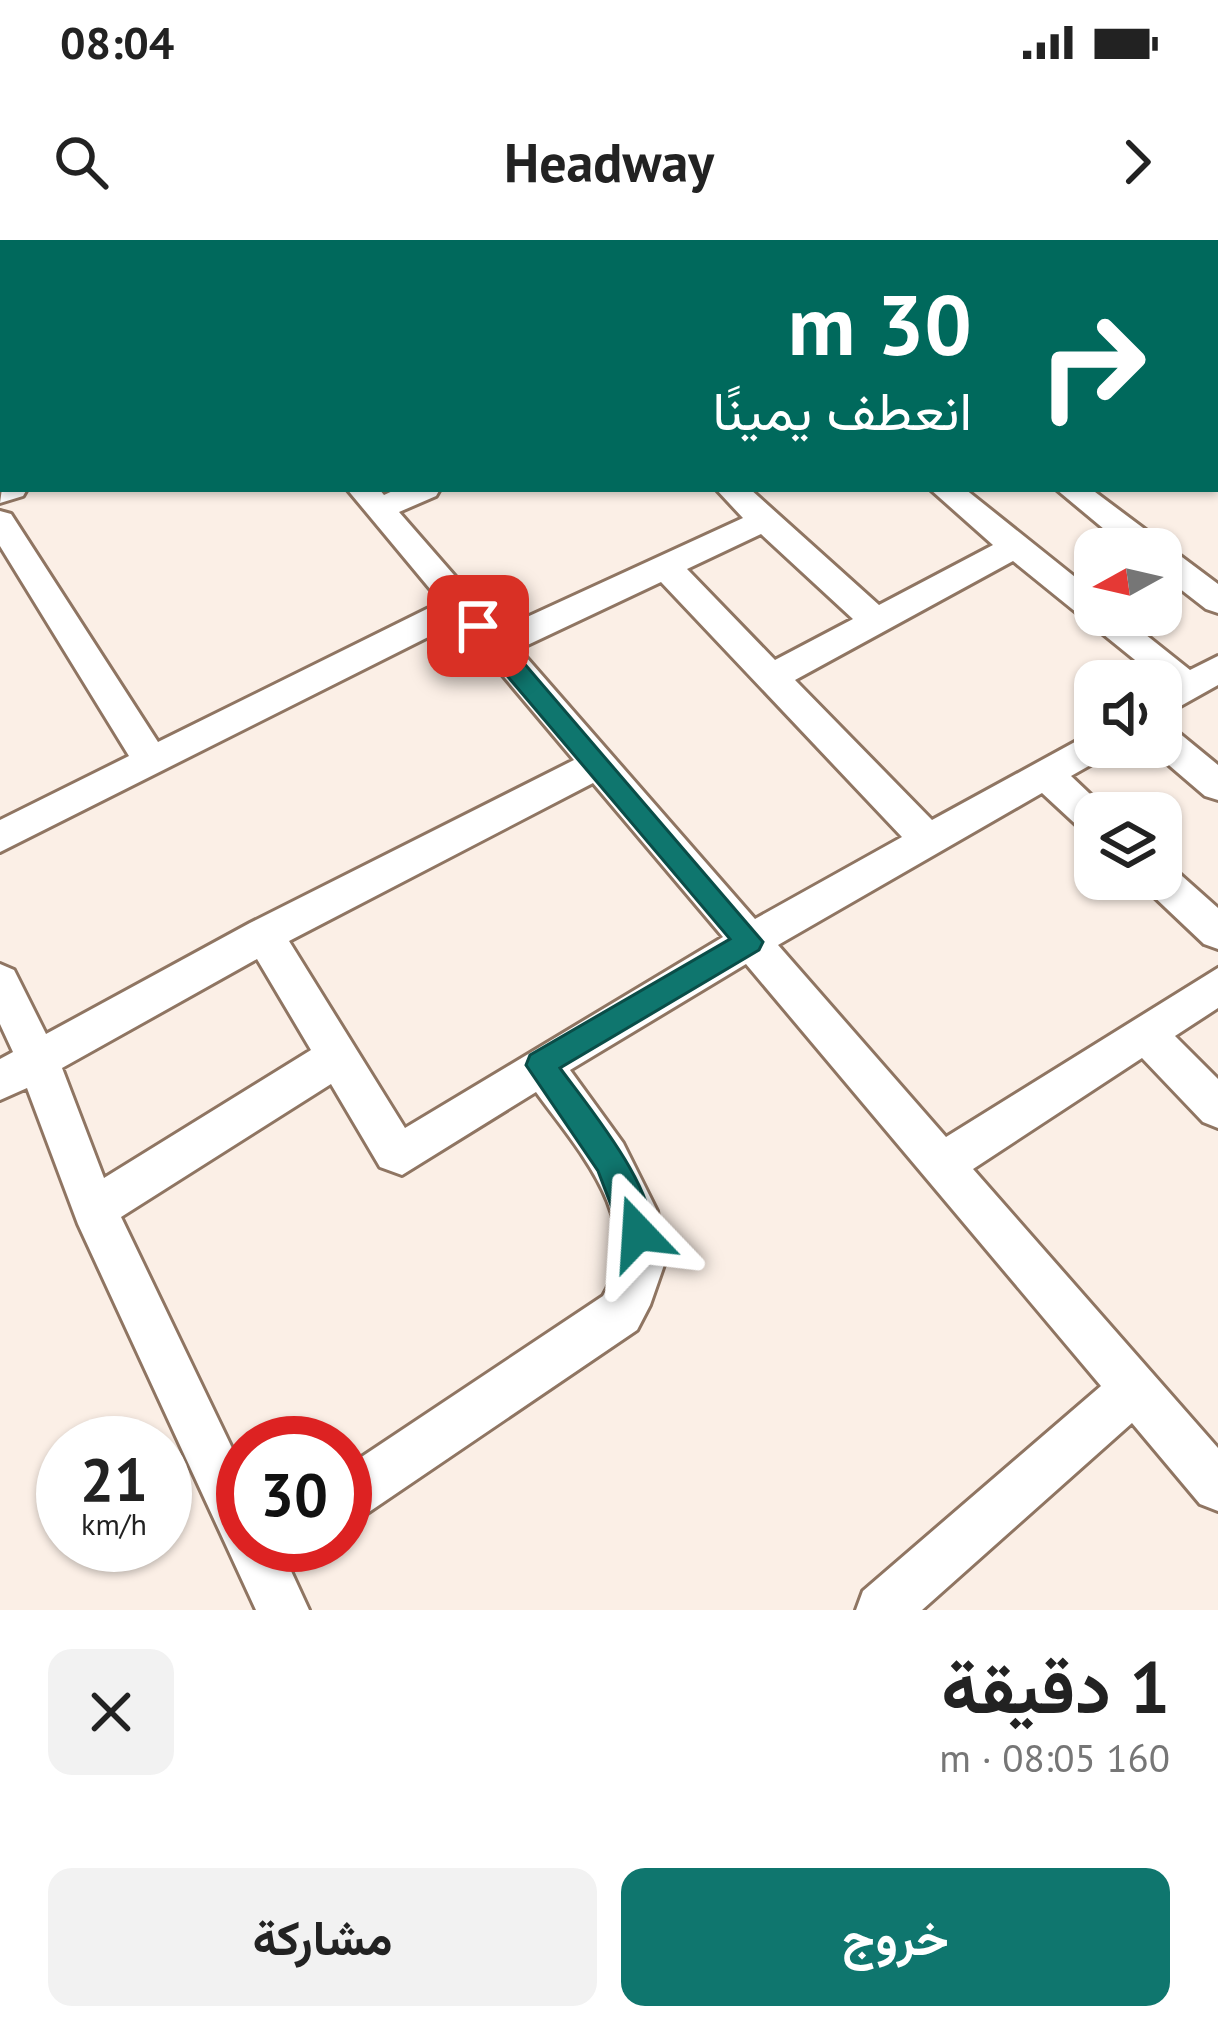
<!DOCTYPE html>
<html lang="ar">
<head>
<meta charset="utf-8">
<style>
  body { margin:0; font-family:"PT Sans",Vazirmatn,sans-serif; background:#f2f2f2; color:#222; direction:rtl; height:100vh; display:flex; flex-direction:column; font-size:45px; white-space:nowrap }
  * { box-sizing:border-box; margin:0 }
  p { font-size:39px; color:#767676 }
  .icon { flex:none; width:66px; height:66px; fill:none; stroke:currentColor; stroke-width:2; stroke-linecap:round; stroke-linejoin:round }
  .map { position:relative; height:1370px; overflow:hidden; direction:ltr }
  .sheet { display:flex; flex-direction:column; background:#fff; flex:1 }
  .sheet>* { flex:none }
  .hud { position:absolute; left:0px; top:0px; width:1218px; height:252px; box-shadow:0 3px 9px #0004; direction:rtl; background:#00695c; color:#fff; overflow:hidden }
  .needle { width:78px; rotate:262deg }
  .fabs { position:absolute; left:1074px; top:288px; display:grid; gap:24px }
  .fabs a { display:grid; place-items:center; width:108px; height:108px; border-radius:24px; background:#fff; box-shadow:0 3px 9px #0004; font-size:60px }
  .speed { position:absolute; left:36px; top:1176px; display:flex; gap:24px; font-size:60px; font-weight:700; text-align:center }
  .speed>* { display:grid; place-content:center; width:156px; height:156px; border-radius:50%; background:#fff; box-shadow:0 3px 9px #0004; line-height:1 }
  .speed small { font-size:30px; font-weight:400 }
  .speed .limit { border:18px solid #d22; background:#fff; color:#111 }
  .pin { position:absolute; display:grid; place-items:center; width:102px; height:102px; color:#fff; margin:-51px; border-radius:24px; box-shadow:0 6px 18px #0006 }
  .me { position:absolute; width:132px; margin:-66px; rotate:340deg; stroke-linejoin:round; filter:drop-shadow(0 0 9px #0008) }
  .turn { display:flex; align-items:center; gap:42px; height:252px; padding:0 48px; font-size:54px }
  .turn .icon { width:156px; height:156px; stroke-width:2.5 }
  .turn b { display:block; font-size:84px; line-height:102px }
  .round { display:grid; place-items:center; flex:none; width:126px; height:126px; border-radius:24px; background:#f2f2f2 }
  .headline { display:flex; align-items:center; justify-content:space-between; height:204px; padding:0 48px }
  h1 { font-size:72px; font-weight:700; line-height:90px }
  .action { display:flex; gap:24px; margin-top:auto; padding:24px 48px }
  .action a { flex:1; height:138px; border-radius:24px; background:#0f766e; color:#fff; font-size:48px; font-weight:700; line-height:138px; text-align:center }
  .action a+a { background:#f2f2f2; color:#222 }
  .status { display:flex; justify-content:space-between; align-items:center; height:84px; padding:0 60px; background:#fff; direction:ltr }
  .status svg { height:33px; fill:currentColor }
  header { display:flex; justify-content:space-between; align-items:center; height:156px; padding:0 48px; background:#fff; font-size:54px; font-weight:700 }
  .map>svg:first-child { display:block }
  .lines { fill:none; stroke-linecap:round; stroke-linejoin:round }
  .minor-casing { stroke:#8f7562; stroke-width:6 }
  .minor { fill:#fff; fill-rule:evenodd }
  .rail-casing { stroke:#7c7169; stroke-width:9 }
  .rail { stroke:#fbefe6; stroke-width:6; stroke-dasharray:20; stroke-linecap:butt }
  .route { fill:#0f766e; stroke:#0a4d48; stroke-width:3 }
</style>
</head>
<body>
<div class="status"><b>08:04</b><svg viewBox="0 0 49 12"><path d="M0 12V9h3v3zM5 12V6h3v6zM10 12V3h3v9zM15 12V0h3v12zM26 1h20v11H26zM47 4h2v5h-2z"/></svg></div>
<header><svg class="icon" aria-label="forward" viewBox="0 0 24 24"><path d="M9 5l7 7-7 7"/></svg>Headway<svg class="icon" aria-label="search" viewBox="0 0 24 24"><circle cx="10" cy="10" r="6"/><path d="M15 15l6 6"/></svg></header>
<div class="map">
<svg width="1218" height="1370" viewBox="0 0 1218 1370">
  <rect width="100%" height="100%" fill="#fbefe6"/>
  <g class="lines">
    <defs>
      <g id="minor">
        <polygon points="80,0 113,0 78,3"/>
        <polygon points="143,0 170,0 172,3 145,3"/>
        <polygon points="410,0 443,0 408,3"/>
        <polygon points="627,0 654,0 656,3 629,3"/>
        <polygon points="728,0 756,0 758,3 730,3"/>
        <polygon points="1019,0 1051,0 1017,3"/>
        <polygon points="1106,0 1134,0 1136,3 1108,3"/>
        <polygon points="3,25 3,41 0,42 0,26"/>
        <polygon points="1215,54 1218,55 1218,72 1215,71"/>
        <polygon points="0,58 3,59 3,78 0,77"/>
        <polygon points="3,141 3,159 0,160 0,142"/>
        <polygon points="3,241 3,249 27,249 23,256 0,263"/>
        <path d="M347,249H379L384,255L397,249H440L436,256L399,272L501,389L743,278L716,249H750L879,365L993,305L930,249H965L1095,353V375H1121L1190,430L1218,416V445L1161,477V441L1013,321L795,440L932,580L1095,491V507H1112L1108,515L1071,536L1110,573H1095V595L1082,590L1042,553L778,705L946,897L1218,728V768L1175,796L1218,839V888L1203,882L1142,818L973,929L1218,1208V1271L1200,1264L1132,1183L922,1370H856L863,1351L1101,1146L746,724L570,830L623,903L657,971L665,1022L650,1065L637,1090L363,1276L345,1283V1228L603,1056C647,983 578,910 536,852L402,935L380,927L331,844L121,977L243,1231V1305H279L309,1370H256L78,984L27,848L0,860V819L13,812L0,784V724L14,730L46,794L250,683L574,520L458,382L0,612V580L129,516L0,306V271L11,274L158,502L441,362ZM761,294L853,379L775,420L687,329ZM661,342L902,597L755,679L519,409ZM593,543L723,697L405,888L289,701ZM257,719L311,810L104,938L62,828Z"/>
        <polygon points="1056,249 1091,249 1218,344 1218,373 1206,369 1161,334 1161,309 1128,309"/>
        <polygon points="1161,484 1173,488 1218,525 1218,560 1205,556 1149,508 1161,507"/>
        <polygon points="1161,624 1173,628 1218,668 1218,709 1204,704 1147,650 1141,639 1161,639"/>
      </g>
    </defs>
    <use href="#minor" class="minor-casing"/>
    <use href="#minor" class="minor"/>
    <defs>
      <polyline id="rail" points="1205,0 1210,3"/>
    </defs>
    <use href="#rail" class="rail-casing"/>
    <use href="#rail" class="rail"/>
  </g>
  <path class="route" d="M478,377L487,380L763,702L759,710L560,828C586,864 667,960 649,1004L638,1009L626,1004L598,931L526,825L530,815L730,699L470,392V380Z"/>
</svg>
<div class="fabs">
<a><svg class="needle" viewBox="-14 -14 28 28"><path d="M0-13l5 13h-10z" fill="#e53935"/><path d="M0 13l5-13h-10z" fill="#767676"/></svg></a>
<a><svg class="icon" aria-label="sound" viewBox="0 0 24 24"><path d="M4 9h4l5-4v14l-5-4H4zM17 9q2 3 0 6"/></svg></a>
<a><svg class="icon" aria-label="layers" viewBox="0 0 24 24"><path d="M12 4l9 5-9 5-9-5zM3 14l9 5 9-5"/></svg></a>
</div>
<div class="speed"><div>21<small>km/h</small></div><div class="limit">30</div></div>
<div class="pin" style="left:478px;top:386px;background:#d93025"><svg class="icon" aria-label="arrive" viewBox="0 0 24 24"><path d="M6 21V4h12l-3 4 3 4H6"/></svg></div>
<svg class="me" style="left:638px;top:993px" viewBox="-20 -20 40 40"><path d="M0-17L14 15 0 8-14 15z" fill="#0f766e" stroke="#fff" stroke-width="4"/></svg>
<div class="hud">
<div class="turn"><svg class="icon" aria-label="right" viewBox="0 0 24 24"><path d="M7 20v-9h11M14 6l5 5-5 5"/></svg><div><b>30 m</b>انعطف يمينًا</div></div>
</div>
</div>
<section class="sheet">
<div class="headline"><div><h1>1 دقيقة</h1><p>160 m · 08:05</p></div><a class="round"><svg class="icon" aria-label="close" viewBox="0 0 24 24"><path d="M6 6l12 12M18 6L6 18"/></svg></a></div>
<div class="action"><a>خروج</a><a>مشاركة</a></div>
</section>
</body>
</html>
